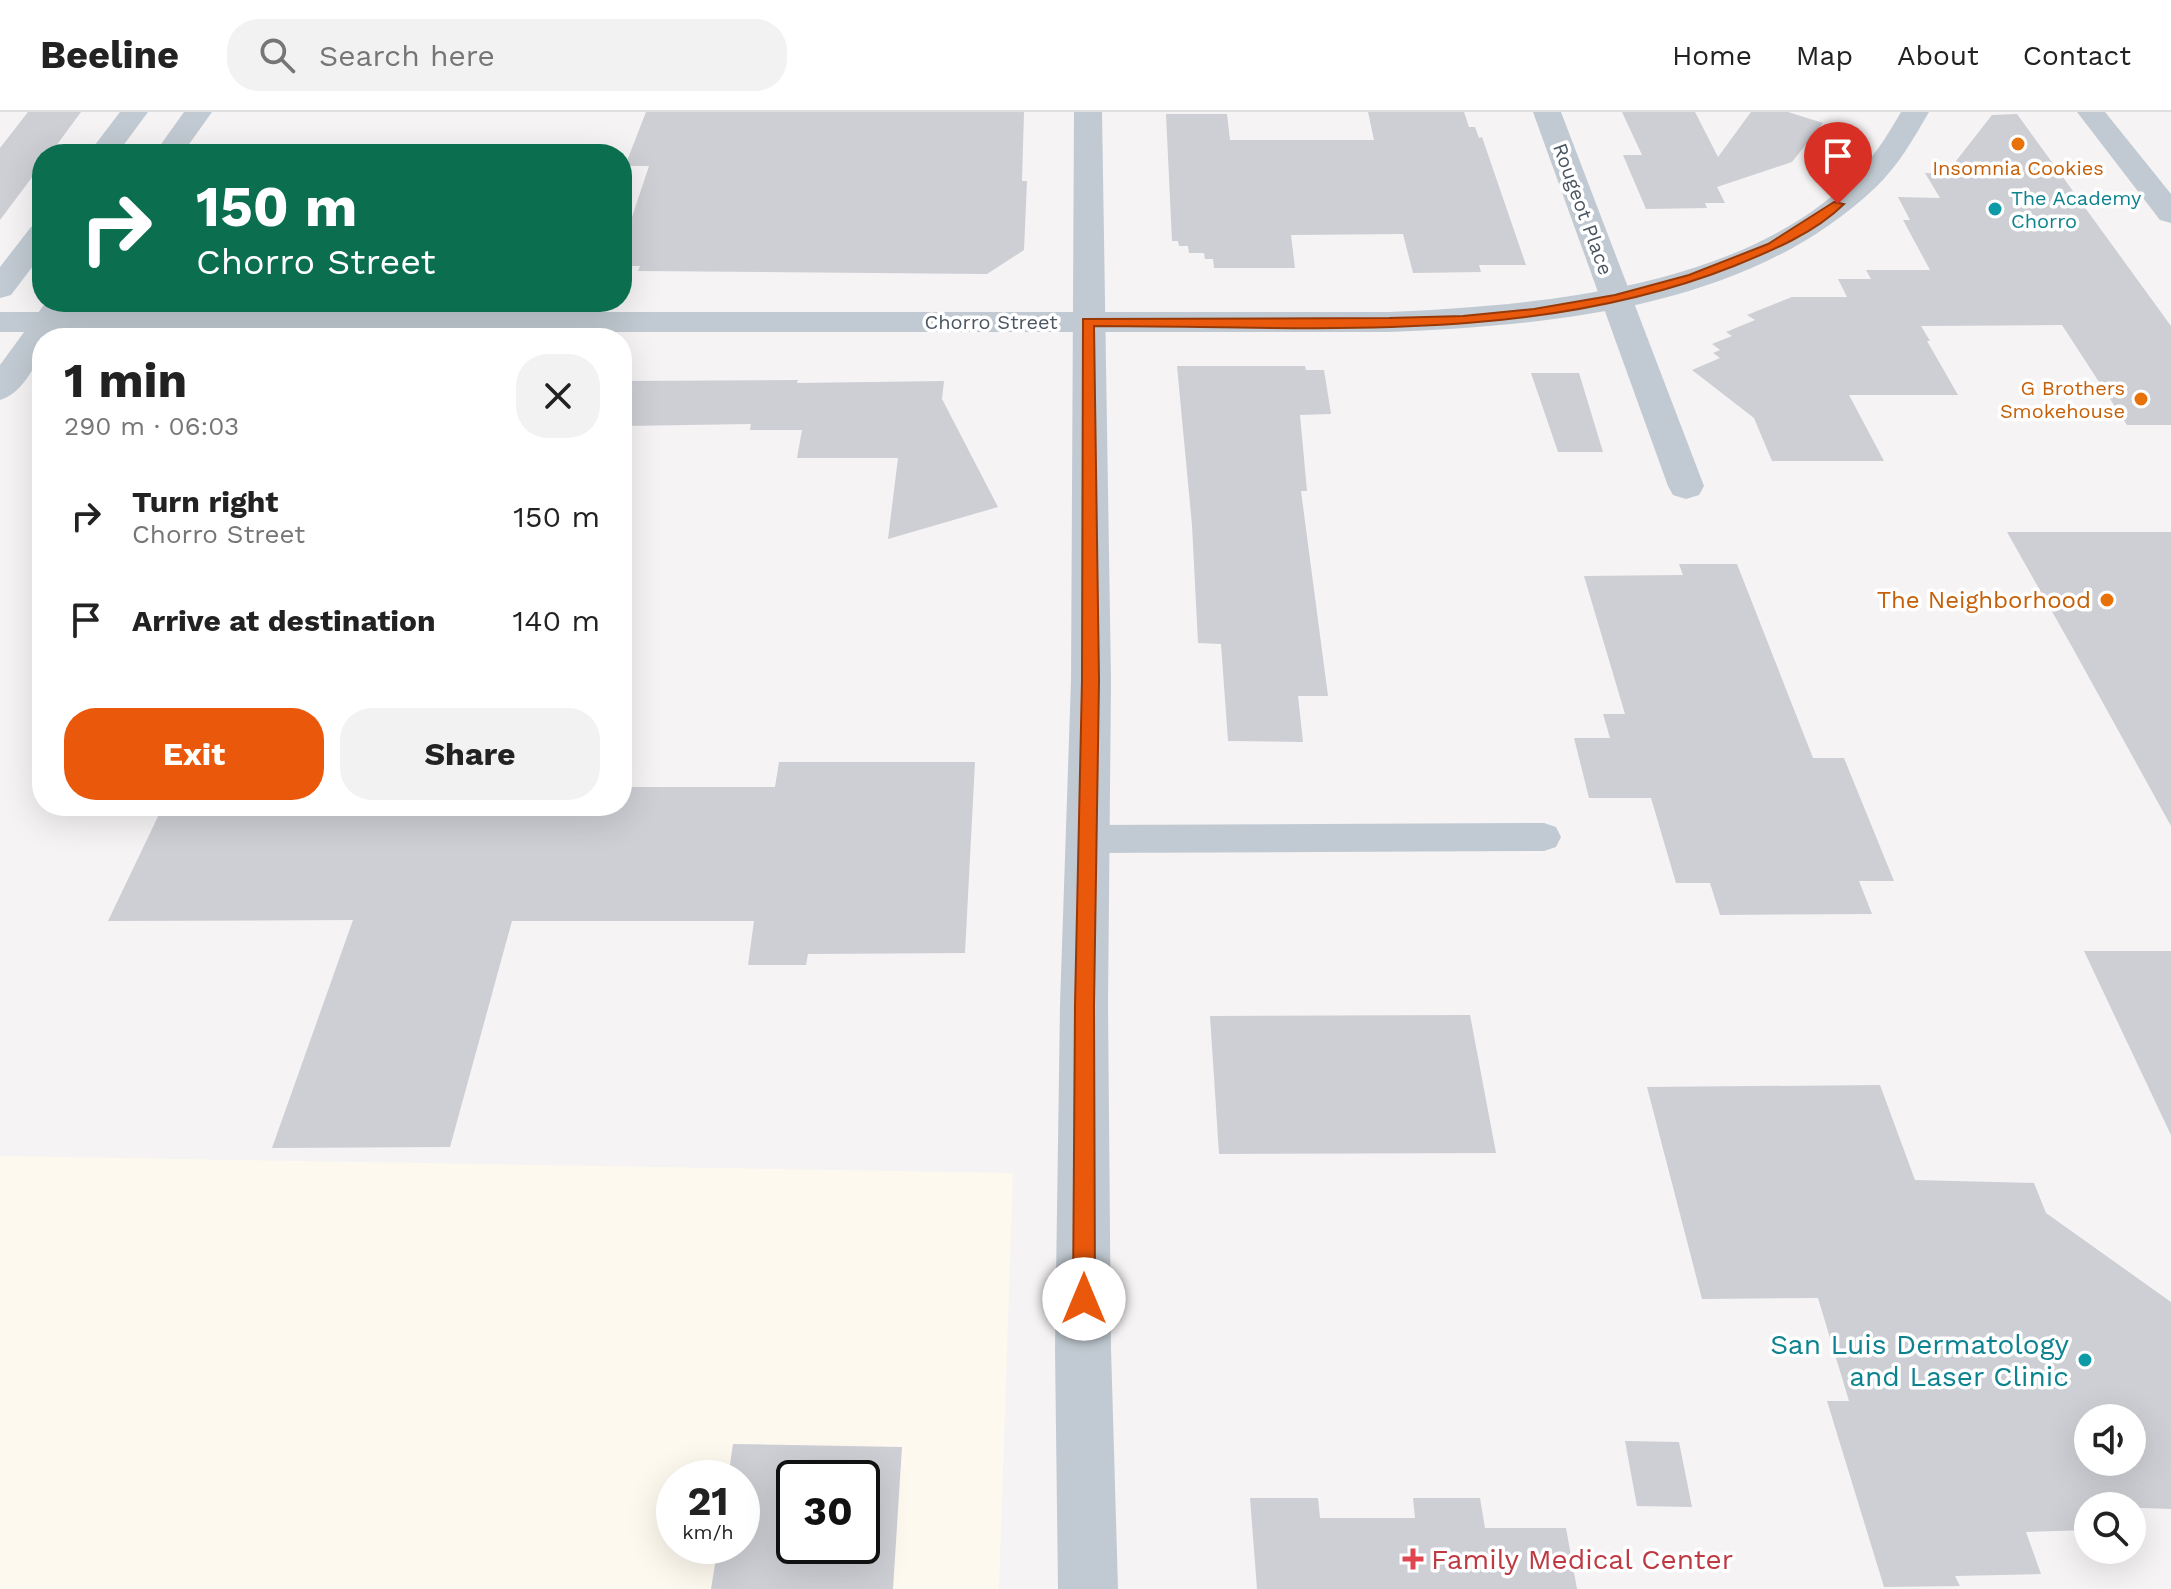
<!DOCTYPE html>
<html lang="en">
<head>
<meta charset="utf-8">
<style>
  body { margin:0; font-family:"Work Sans",sans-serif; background:#f2f2f2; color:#222; height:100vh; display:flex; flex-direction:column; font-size:30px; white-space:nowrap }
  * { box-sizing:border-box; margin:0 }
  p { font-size:26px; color:#767676 }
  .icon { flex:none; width:44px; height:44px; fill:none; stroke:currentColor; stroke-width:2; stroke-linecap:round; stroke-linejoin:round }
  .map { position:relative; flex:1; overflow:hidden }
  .side { position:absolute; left:32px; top:216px; width:600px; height:488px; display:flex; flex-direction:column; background:#fff; border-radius:32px; box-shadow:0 8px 32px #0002 }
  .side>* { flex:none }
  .top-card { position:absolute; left:32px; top:32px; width:600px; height:168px; border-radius:32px; box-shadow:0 8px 32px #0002; background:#0b6e4f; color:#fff; overflow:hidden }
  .buttons { position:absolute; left:2074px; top:1292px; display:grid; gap:16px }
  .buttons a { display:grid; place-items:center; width:72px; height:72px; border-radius:50%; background:#fff; box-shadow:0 8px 32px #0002; font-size:40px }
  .speed { position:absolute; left:656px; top:1348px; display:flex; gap:16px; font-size:40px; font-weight:700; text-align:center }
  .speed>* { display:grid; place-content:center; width:104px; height:104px; border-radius:50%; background:#fff; box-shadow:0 8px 32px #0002; line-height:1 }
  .speed small { font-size:20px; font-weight:400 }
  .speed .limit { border:4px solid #111; border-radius:12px; background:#fff; color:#111 }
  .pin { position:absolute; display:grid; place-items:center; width:68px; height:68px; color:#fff; margin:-82px -34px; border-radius:50% 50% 50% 0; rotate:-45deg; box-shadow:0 0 8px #0007 }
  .pin .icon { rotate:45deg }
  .me { position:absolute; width:88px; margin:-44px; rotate:0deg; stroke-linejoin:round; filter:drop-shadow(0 0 6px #0008) }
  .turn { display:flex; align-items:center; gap:28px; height:168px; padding:0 32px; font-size:36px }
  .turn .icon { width:104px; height:104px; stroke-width:2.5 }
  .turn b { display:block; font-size:56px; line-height:68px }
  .round { display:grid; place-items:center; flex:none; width:84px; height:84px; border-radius:32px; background:#f2f2f2 }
  .head { display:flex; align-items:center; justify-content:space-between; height:136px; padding:0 32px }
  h1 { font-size:48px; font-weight:700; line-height:60px }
  .button { display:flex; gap:16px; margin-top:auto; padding:16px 32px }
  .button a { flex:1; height:92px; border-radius:32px; background:#ea580c; color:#fff; font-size:32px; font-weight:700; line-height:92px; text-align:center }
  .button a+a { background:#f2f2f2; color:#222 }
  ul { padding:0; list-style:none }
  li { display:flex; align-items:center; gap:24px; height:104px; padding:0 32px }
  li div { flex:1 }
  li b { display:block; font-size:30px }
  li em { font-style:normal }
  header { display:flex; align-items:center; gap:48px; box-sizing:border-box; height:112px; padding:0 40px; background:#fff; border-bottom:2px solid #e0e0e0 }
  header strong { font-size:38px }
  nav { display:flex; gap:44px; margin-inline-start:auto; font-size:28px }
  .search { width:560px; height:72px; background:#f2f2f2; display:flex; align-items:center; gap:20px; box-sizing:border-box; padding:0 28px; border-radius:32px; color:#767676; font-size:30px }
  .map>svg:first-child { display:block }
  .commercial { fill:#fdf9ef; fill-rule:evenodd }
  .building { fill:#cdcfd5; fill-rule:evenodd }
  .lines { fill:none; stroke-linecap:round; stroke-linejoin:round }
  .service { fill:#c1cad2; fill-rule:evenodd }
  .minor { fill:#c1cad2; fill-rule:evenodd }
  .tertiary { fill:#c1cad2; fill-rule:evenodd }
  .route { fill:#ea580c; stroke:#983908; stroke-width:2 }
  .food-dot { fill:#e8710a; stroke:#fff; stroke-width:3 }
  .culture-dot { fill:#0f9aa8; stroke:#fff; stroke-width:3 }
  .health-dot { fill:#e0444e; stroke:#fff; stroke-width:3 }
  .labels { text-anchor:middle; stroke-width:7; stroke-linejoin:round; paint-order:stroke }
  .far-food-label { font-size:20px; fill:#c56008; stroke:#fff }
  .far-culture-label { font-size:20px; fill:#0d838f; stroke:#fff; text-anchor:start }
  .far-street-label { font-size:20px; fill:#4a5661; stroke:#fff }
  .food-label { font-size:24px; fill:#c56008; stroke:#fff; text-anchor:end }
  .near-culture-label { font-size:28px; fill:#0d838f; stroke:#fff; text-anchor:end }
  .near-health-label { font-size:28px; fill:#be3a42; stroke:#fff; text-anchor:start }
</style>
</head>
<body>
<header>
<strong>Beeline</strong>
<div class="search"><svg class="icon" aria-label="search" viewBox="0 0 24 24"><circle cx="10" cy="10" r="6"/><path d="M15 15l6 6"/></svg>Search here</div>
<nav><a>Home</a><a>Map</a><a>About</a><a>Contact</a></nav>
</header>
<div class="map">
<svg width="2171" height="1477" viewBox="0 0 2171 1477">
  <rect width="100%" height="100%" fill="#f5f3f3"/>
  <path class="commercial" d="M0,1044L1013,1061L999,1477H0ZM674,1366H742V1434H674ZM794,1366H862V1434H794Z"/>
  <g class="building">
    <polygon points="28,0 81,0 50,42 42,42 42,52 0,108 0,36"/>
    <polygon points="646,0 1024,0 1022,69 1027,69 1024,138 987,162 638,159 640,154 622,154 622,135 649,54 625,54"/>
    <polygon points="1368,0 1464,0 1469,15 1475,15 1479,26 1482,25 1526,153 1479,153 1481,160 1413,161 1403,122 1291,123 1295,156 1214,156 1213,147 1205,147 1204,141 1189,141 1188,134 1179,134 1178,129 1172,129 1166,2 1227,2 1230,28 1374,28"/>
    <polygon points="1622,0 1695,0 1718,45 1751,0 1788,0 1823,11 1792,50 1717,75 1725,91 1705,91 1707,96 1646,97 1623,43 1642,43"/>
    <polygon points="2017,2 2171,214 2171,313 2127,313 2062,213 1921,214 1930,229 1927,229 1958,283 1849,283 1884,349 1772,349 1754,306 1692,258 1720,246 1713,241 1720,238 1712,232 1732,224 1726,220 1755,208 1747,203 1792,185 1847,185 1838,167 1871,167 1866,158 1930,158 1903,108 1910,108 1898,85 1940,86 1925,61 1952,62 1949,58 1992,3"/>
    <polygon points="1177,254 1305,254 1306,258 1324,258 1331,302 1300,303 1307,379 1301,379 1328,584 1298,584 1303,630 1228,629 1221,532 1198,531 1192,413"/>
    <polygon points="1531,261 1579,261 1603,340 1558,340"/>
    <polygon points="798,268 797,271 944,269 942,287 998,395 888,427 898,346 797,346 802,318 750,318 751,312 622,314 622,269"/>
    <polygon points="2007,420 2171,420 2171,714 2071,533"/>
    <polygon points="1679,452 1737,452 1813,646 1844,646 1894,769 1859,769 1872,802 1720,803 1710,771 1676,771 1651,686 1589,686 1574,626 1610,626 1603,602 1625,602 1584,464 1683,463"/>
    <polygon points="779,650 975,650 965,841 808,842 806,853 748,853 754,809 512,809 450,1035 272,1036 353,808 108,809 163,694 622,694 622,675 775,675"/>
    <polygon points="2084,839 2171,839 2171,1023"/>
    <polygon points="1470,903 1496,1041 1219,1042 1210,904"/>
    <path d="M1880,973L1915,1068L2034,1071L2046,1101L2171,1190V1397L2088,1394V1418L2026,1420L2041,1462L1955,1464L1960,1474L1884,1475L1827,1289H1849L1818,1186L1702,1187L1647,975ZM2088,1306H2132V1350H2088Z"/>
    <polygon points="1625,1329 1679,1330 1692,1395 1637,1394"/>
    <path d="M733,1332L902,1335L893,1477H711L718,1434H742V1366H728ZM794,1366H862V1434H794Z"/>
    <polygon points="1250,1386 1318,1386 1320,1406 1415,1406 1413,1386 1480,1386 1485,1416 1566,1416 1577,1477 1257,1477"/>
  </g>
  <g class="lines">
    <polygon class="service" points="1544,711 1556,715 1561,725 1556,735 1544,739 1087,741 1075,737 1070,727 1075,717 1087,713"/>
    <g class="minor">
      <polygon points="120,0 148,0 117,42 88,42"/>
      <polygon points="184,0 212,0 182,42 154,42"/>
      <polygon points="1074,0 1102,0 1111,568 1108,893 1111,1236 1118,1477 1058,1477 1055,1236 1060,893 1071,568"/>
      <polygon points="1533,0 1561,0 1704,374 1699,383 1686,387 1673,383 1668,374"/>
      <polygon points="42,112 42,142 11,183 0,186 0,155 31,115"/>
      <path d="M46,190H78L53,226H42C42,248 22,282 0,288V253Z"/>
    </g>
    <g class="tertiary">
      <path d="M1901,0H1929C1914,26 1898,54 1876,75C1749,196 1556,213 1389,220H0V200H1389C1543,193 1752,176 1863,55C1878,39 1890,19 1901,0Z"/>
      <polygon points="2077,0 2105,0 2171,82 2171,111 2160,108"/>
    </g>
  </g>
  <path class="route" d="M1834,90L1844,92C1815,121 1771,139 1734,154C1532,234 1308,214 1094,214L1099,568L1094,893L1095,1187L1092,1195L1084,1199L1076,1195L1073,1187L1075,893L1082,568L1083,207L1389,206L1463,204L1534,197L1615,183L1689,163L1768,132Z"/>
  <g class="food-dot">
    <circle cx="2018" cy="32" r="8"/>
    <circle cx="2141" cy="287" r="8"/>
    <circle cx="2107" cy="488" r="8"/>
  </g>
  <g class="culture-dot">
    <circle cx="1995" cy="97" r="8"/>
    <circle cx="2085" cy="1248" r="8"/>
  </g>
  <path class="health-dot" d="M1409 1435h8v8h8v8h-8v8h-8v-8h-8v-8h8z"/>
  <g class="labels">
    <g class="far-food-label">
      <text x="2018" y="63">Insomnia Cookies</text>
      <text x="2125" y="283" text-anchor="end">G Brothers<tspan x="2125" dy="23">Smokehouse</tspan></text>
    </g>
    <g class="far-culture-label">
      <text x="2011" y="93">The Academy<tspan x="2011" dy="23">Chorro</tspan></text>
    </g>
    <g class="far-street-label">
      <text transform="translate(1583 97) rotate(70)" y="7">Rougeot Place</text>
      <text x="991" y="217">Chorro Street</text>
    </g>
    <g class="food-label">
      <text x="2091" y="496">The Neighborhood</text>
    </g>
    <g class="near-culture-label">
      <text x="2069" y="1242">San Luis Dermatology<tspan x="2069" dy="32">and Laser Clinic</tspan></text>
    </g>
    <g class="near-health-label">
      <text x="1431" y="1457">Family Medical Center</text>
    </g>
  </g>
</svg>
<div class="buttons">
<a><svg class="icon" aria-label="sound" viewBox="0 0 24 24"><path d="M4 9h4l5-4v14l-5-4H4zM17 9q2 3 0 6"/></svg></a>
<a><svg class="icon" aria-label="search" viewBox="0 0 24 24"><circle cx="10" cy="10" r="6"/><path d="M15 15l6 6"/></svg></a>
</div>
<div class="speed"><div>21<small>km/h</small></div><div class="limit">30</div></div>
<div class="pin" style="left:1838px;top:92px;background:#d93025"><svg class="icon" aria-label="arrive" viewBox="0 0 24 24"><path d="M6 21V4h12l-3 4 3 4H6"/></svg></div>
<svg class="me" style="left:1084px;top:1187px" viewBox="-20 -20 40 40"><circle r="19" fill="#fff"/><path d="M0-13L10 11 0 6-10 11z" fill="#ea580c"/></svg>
<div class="top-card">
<div class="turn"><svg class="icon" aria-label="right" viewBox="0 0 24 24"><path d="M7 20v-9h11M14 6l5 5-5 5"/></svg><div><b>150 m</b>Chorro Street</div></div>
</div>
<section class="side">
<div class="head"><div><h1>1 min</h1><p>290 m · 06:03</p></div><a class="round"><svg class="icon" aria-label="close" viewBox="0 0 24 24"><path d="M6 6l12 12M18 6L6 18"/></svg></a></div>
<ul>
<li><svg class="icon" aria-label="right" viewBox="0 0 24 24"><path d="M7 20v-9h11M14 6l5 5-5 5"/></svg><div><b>Turn right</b><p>Chorro Street</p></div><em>150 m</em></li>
<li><svg class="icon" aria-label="arrive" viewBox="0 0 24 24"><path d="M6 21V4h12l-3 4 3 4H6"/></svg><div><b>Arrive at destination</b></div><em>140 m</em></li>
</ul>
<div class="button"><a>Exit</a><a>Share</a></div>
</section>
</div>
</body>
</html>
